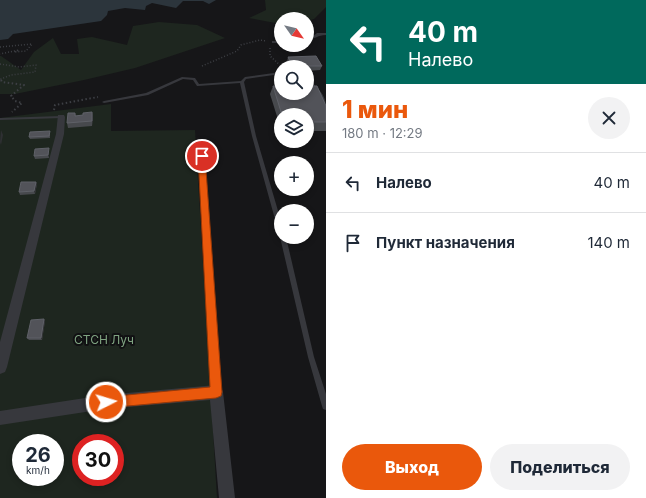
<!DOCTYPE html>
<html lang="ru">
<head>
<meta charset="utf-8">
<style>
  body { margin:0; font-family:Inter,sans-serif; background:#f2f2f3; color:#1f2937; height:100vh; display:flex; flex-direction:column; font-size:15px; white-space:nowrap }
  * { box-sizing:border-box; margin:0 }
  p { font-size:13px; color:#747a83 }
  .icon { flex:none; width:22px; height:22px; fill:none; stroke:currentColor; stroke-width:2; stroke-linecap:round; stroke-linejoin:round }
  .map { position:relative; flex:1; overflow:hidden }
  .panel { display:flex; flex-direction:column; background:#fff; width:320px }
  .panel>* { flex:none }
  .guide { background:#00695c; color:#fff; overflow:hidden }
  .needle { width:26px; rotate:124deg }
  .controls { position:absolute; left:274px; top:12px; display:grid; gap:8px }
  .controls a { display:grid; place-items:center; width:40px; height:40px; border-radius:50%; background:#fff; box-shadow:0 2px 6px #0003; font-size:20px }
  .speed { position:absolute; left:12px; top:434px; display:flex; gap:8px; font-size:20px; font-weight:700; text-align:center }
  .speed>* { display:grid; place-content:center; width:52px; height:52px; border-radius:50%; background:#fff; box-shadow:0 2px 6px #0003; line-height:1 }
  .speed small { font-size:10px; font-weight:400 }
  .speed .limit { border:6px solid #d22; background:#fff; color:#111 }
  .pin { position:absolute; display:grid; place-items:center; width:34px; height:34px; color:#fff; margin:-17px; border:2px solid #fff; border-radius:50%; box-shadow:0 1px 4px #0007 }
  .me { position:absolute; width:44px; margin:-22px; rotate:85deg; stroke-linejoin:round; filter:drop-shadow(0 0 3px #0008) }
  .turn { display:flex; align-items:center; gap:14px; height:84px; padding:0 16px; font-size:18px }
  .turn .icon { width:52px; height:52px; stroke-width:2.5 }
  .turn b { display:block; font-size:28px; line-height:34px }
  .round { display:grid; place-items:center; flex:none; width:42px; height:42px; border-radius:21px; background:#f2f2f3 }
  .summary { display:flex; align-items:center; justify-content:space-between; height:68px; padding:0 16px }
  h1 { font-size:24px; font-weight:800; line-height:30px; color:#ea580c }
  .button { display:flex; gap:8px; margin-top:auto; padding:8px 16px }
  .button a { flex:1; height:46px; border-radius:24px; background:#ea580c; color:#fff; font-size:16px; font-weight:800; line-height:46px; text-align:center }
  .button a+a { background:#f2f2f3; color:#1f2937 }
  ul { padding:0; list-style:none }
  li { display:flex; align-items:center; gap:12px; height:60px; padding:0 16px; border-top:1px solid #e0e1e3 }
  li div { flex:1 }
  li b { display:block; font-size:15px }
  li em { font-style:normal }
  main { display:flex; flex:1; min-height:0 }
  .map>svg:first-child { display:block }
  .green { fill:#1e261f; fill-rule:evenodd }
  .water { fill:#2c353c }
  .lines { fill:none; stroke-linecap:round; stroke-linejoin:round }
  .path-far1 { stroke:#3d3f44; stroke-width:1.5; stroke-dasharray:1 2; stroke-linecap:butt }
  .path { stroke:#3d3f44; stroke-width:2; stroke-dasharray:1.5 2.5; stroke-linecap:butt }
  .service { fill:#37383d; fill-rule:evenodd }
  .minor { fill:#37383d; fill-rule:evenodd }
  .wall { fill:#47494d }
  .shaded-wall { fill:#2f3033 }
  .building { fill:#525359; stroke:#5f6168 }
  .route { fill:#ea580c; stroke:#983908 }
  .labels { text-anchor:middle; stroke-width:4; stroke-linejoin:round; paint-order:stroke }
  .park-label { font-size:12px; fill:#7fa381; stroke:#111113 }
</style>
</head>
<body>
<main>
<div class="map">
<svg width="326" height="498" viewBox="0 0 326 498">
  <rect width="100%" height="100%" fill="#161618"/>
  <g class="green">
    <polygon points="265,0 326,0 326,7 314,19 307,21 307,19 281,19 281,24 249,18 266,10"/>
    <polygon points="159,22 197,25 225,38 135,68 84,80 15,94 0,94 0,56 1,56 21,70 34,52 53,38 61,54 79,54 77,39 92,37 127,45 133,26"/>
    <path d="M111,104V131L195,130L217,498H0V118ZM21,443H55V477H21ZM81,443H115V477H81Z"/>
  </g>
  <polygon class="water" points="0,0 216,0 209,4 203,1 183,1 176,8 152,3 146,6 145,10 125,8 108,11 107,15 101,21 13,34 8,39 0,40"/>
  <g class="lines">
    <g class="path-far1">
      <polyline points="0,47 32,44 26,51 14,52 19,50 0,54"/>
      <polyline points="270,48 270,56 280,65"/>
      <polyline points="0,64 19,67 36,65 35,72 11,75 1,79 2,81"/>
      <polyline points="202,66 237,51 241,45 260,40 266,41"/>
    </g>
    <g class="path">
      <polyline points="1,80 2,82 24,85 11,96 15,101 22,103 12,112"/>
      <polyline points="54,110 55,105 98,97"/>
    </g>
    <g class="service">
      <path d="M317,33H326V35C317,35 316,39 307,40V38L312,37Z"/>
      <rect x="272" y="41" width="9" height="2"/>
      <polygon points="281,72 281,74 246,79 244,82 256,136 281,221 281,232 278,230 252,136 240,83 198,86 197,86 193,80 183,79 148,95 104,103 102,102 104,101 146,93 182,77 195,78 199,84 241,81 245,77"/>
      <path d="M307,79C316,85 326,95 326,106L324,105L317,93L307,82Z"/>
      <polygon points="61,116 62,116 62,118 0,120 0,118"/>
      <polygon points="200,155 204,155 204,156 220,392 216,396 212,392 200,156"/>
      <polygon points="281,236 281,237 286,237 314,357 326,394 326,410 323,409 322,406 308,357 280,237"/>
    </g>
    <g class="minor">
      <polygon points="58,115 64,115 65,117 64,134 7,367 5,372 0,374 0,342 56,134"/>
      <polygon points="216,385 221,387 223,392 235,498 219,498 210,400 105,409 0,425 0,411 105,395"/>
    </g>
  </g>
  <g class="wall">
    <polygon points="288,57 322,66 320,70 307,71 307,67 289,67 287,62"/>
    <polygon points="273,86 326,106 326,131 307,131 307,115 281,115 281,126 280,126 270,94"/>
    <polygon points="92,112 93,117 92,126 68,128 67,123 75,113 76,116 83,115"/>
    <polygon points="50,133 50,138 30,139 29,137"/>
    <polygon points="49,151 49,158 35,159 34,156"/>
    <polygon points="36,182 37,184 35,194 20,195 19,192"/>
    <polygon points="44,319 45,321 42,340 29,340 27,338"/>
  </g>
  <g class="shaded-wall">
    <polygon points="92,112 93,117 92,126"/>
    <polygon points="1,130 3,135 1,145 0,142"/>
    <polygon points="49,148 49,158 48,155"/>
    <polygon points="36,182 37,184 35,194 34,191"/>
    <polygon points="44,319 45,321 42,340 41,338"/>
  </g>
  <g class="building">
    <polygon points="316,56 322,66 293,66 288,57"/>
    <polygon points="273,86 281,86 281,93 307,93 307,86 317,86 326,106 326,122 310,122 308,117 307,117 307,115 282,115"/>
    <polygon points="92,112 92,121 67,123 68,113 75,113 75,116 83,115 83,113"/>
    <polygon points="50,131 49,136 29,137 30,132"/>
    <polygon points="49,148 48,155 34,156 35,149"/>
    <polygon points="21,182 36,182 34,191 19,192"/>
    <polygon points="44,319 41,338 27,338 31,320"/>
  </g>
  <polygon class="route" points="202,154 205,156 222,392 221,396 216,398 106,408 101,407 100,402 101,398 106,397 210,387 198,156"/>
  <g class="labels">
    <g class="park-label">
      <text x="104" y="344">СТСН Луч</text>
    </g>
  </g>
</svg>
<div class="controls">
<a><svg class="needle" viewBox="-14 -14 28 28"><path d="M0-13l5 13h-10z" fill="#e53935"/><path d="M0 13l5-13h-10z" fill="#747a83"/></svg></a>
<a><svg class="icon" aria-label="search" viewBox="0 0 24 24"><circle cx="10" cy="10" r="6"/><path d="M15 15l6 6"/></svg></a>
<a><svg class="icon" aria-label="layers" viewBox="0 0 24 24"><path d="M12 4l9 5-9 5-9-5zM3 14l9 5 9-5"/></svg></a>
<a>+</a>
<a>−</a>
</div>
<div class="speed"><div>26<small>km/h</small></div><div class="limit">30</div></div>
<div class="pin" style="left:202px;top:156px;background:#d93025"><svg class="icon" aria-label="arrive" viewBox="0 0 24 24"><path d="M6 21V4h12l-3 4 3 4H6"/></svg></div>
<svg class="me" style="left:106px;top:402px" viewBox="-20 -20 40 40"><circle r="17" fill="#ea580c" stroke="#fff" stroke-width="3"/><path d="M0-11L8 9 0 5-8 9z" fill="#fff"/></svg>
</div>
<section class="panel">
<div class="guide">
<div class="turn"><svg class="icon" aria-label="left" viewBox="0 0 24 24"><path d="M17 20v-9H6M10 6l-5 5 5 5"/></svg><div><b>40 m</b>Налево</div></div>
</div>
<div class="summary"><div><h1>1 мин</h1><p>180 m · 12:29</p></div><a class="round"><svg class="icon" aria-label="close" viewBox="0 0 24 24"><path d="M6 6l12 12M18 6L6 18"/></svg></a></div>
<ul>
<li><svg class="icon" aria-label="left" viewBox="0 0 24 24"><path d="M17 20v-9H6M10 6l-5 5 5 5"/></svg><div><b>Налево</b></div><em>40 m</em></li>
<li><svg class="icon" aria-label="arrive" viewBox="0 0 24 24"><path d="M6 21V4h12l-3 4 3 4H6"/></svg><div><b>Пункт назначения</b></div><em>140 m</em></li>
</ul>
<div class="button"><a>Выход</a><a>Поделиться</a></div>
</section>
</main>
</body>
</html>
